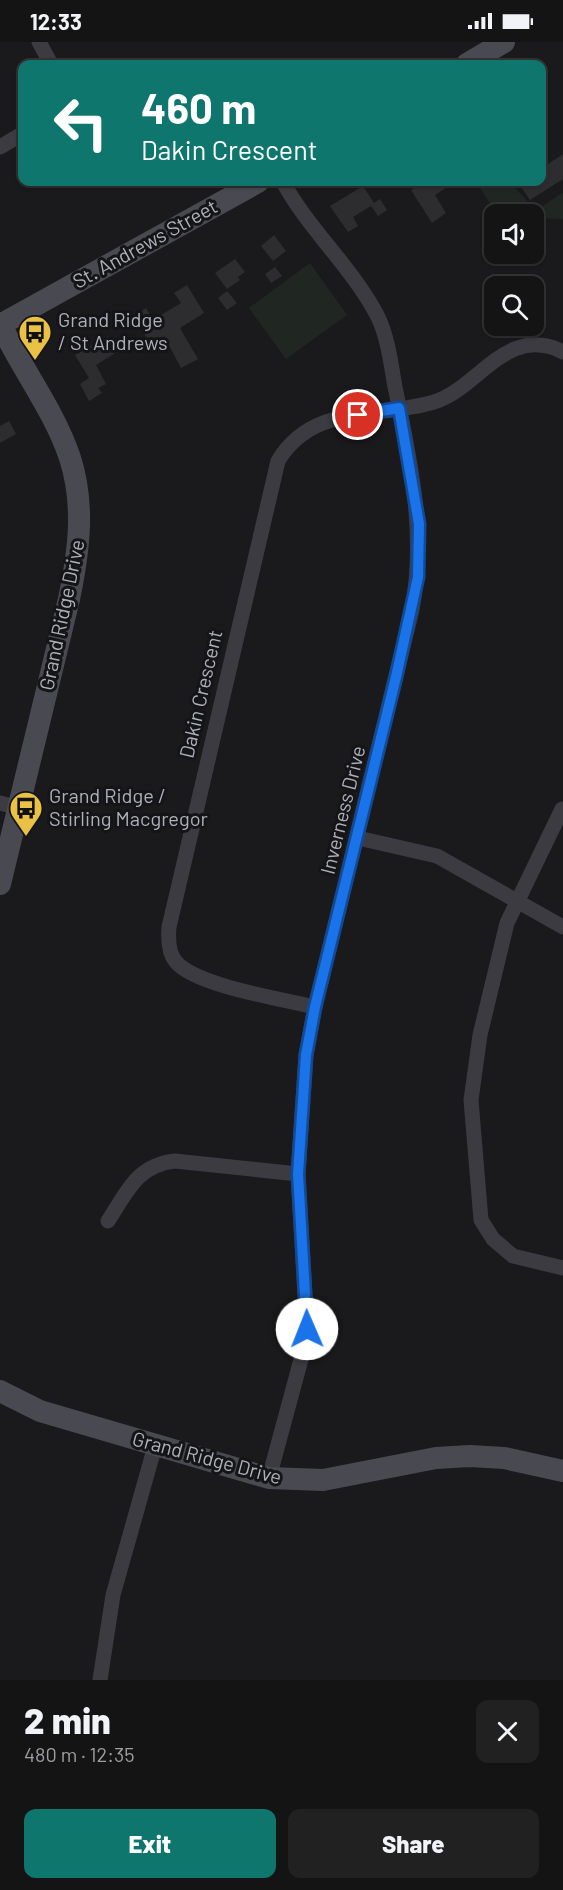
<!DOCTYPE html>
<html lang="en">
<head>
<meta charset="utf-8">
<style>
  body { margin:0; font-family:Barlow,sans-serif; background:#212122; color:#f1f3f6; height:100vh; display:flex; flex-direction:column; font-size:22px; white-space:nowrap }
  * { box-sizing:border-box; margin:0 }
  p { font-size:20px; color:#9d9ea0 }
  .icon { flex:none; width:33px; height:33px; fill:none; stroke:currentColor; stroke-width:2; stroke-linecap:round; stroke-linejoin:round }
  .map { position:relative; height:1638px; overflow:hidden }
  .side { display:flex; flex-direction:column; background:#141415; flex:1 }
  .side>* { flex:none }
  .banner { position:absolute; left:18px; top:18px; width:528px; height:126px; border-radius:12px; box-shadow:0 2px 4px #0004,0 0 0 2px #333334; background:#0f766e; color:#fff; overflow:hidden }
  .fabs { position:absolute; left:484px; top:162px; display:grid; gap:12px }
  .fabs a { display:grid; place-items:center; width:60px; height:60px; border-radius:12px; background:#141415; box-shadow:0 2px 4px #0004,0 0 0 2px #333334; font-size:30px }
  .pin { position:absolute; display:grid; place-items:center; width:51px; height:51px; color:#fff; margin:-26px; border:3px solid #fff; border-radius:50%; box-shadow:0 2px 6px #0007 }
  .me { position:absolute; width:66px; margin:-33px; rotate:359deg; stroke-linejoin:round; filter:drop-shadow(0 0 4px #0008) }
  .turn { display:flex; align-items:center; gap:21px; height:126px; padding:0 24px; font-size:27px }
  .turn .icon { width:78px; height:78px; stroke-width:2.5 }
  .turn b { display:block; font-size:42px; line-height:51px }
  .round { display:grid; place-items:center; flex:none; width:63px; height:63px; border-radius:12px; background:#212122 }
  .headline { display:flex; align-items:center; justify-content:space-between; height:102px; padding:0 24px }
  h1 { font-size:36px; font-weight:800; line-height:45px }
  .action { display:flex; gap:12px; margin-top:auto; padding:12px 24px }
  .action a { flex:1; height:69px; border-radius:12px; background:#0f766e; color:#fff; font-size:24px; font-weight:800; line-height:69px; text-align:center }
  .action a+a { background:#212122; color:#f1f3f6 }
  .status { display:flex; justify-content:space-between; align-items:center; height:42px; padding:0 30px; background:#141415; direction:ltr }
  .status svg { height:16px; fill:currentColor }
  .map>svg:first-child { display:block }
  .green { fill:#202722 }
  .building { fill:#2d2d30 }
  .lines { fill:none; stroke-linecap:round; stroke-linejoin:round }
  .street { stroke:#3b3b41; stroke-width:15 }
  .secondary { stroke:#494a51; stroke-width:22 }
  .route-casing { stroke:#114b97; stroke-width:15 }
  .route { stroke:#1a73e8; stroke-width:10 }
  .labels { text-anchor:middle; stroke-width:6; stroke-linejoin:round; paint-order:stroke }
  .street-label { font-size:20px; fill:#adb0bb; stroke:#151517 }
  .poi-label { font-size:20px; fill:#adb0bb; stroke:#151517; text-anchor:start }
</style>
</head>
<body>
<div class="status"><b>12:33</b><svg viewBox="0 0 49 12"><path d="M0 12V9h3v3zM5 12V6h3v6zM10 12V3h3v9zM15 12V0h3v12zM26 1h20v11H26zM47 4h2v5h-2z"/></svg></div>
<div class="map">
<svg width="563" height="1638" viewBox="0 0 563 1638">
  <rect width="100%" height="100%" fill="#1a1a1c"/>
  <g class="green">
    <polygon points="476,140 510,140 536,169 563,150 563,177 534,176 534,172 497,172"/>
    <polygon points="310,221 347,273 286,317 249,266"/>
  </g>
  <g class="building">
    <polygon points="563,112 563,137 530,158 518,140 542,140 542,126"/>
    <polygon points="423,140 455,140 435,153 446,171 432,181 411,148"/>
    <polygon points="363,144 374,161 380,157 387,168 378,174 371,164 353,175 358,184 348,190 330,164"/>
    <polygon points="274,193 286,209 273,219 261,204"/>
    <polygon points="235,217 245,230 238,235 240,238 227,247 215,231"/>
    <polygon points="275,225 282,234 271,241 265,232"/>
    <polygon points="187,243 204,271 180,286 198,317 181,326 164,294 150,302 134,273 146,266 152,276 161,273 181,261 174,251"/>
    <polygon points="227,249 237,261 227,268 218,256"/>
    <polygon points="108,294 117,310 96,323 106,342 98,346 102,351 89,359 80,342 89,336 75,313"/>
    <polygon points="9,379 16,392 0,401 0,384"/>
  </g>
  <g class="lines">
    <g class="street">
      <polyline points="39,0 51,22"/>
      <polyline points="0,105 22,92"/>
      <polyline points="0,761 19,766"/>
      <polyline points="562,767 507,881 480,993 471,1058 481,1178 493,1197 513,1214 563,1226"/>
      <polyline points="358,796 437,814 563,885"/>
      <path d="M315,965C282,957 197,944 176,920C168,911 168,897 169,885L278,419C313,361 378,377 434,360C478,347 507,281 563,310"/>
      <path d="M108,1179C127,1150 137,1123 175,1119L298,1132"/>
      <path d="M269,1436L303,1310L307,1287L298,1132L306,1013L315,965L412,568C426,492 411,420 395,345C391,322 388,296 378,275C353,226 309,188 283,140"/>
      <polyline points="100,1638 113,1553 155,1404"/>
    </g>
    <g class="secondary">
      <polyline points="467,22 504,0"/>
      <path d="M0,281C21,326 54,368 70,416C85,463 79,509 69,557L0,842"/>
      <polyline points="0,283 258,140"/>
      <polyline points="0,1349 40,1369 269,1436 323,1438 436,1416 470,1414 504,1416 563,1429"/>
    </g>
  </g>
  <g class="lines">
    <defs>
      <polyline id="route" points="307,1287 298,1132 306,1013 315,965 396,635 418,535 419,482 399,366 358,373"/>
    </defs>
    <use href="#route" class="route-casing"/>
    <use href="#route" class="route"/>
  </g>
  <defs>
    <symbol id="bus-pin" viewBox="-11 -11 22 30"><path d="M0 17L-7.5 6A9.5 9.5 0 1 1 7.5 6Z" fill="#e9c145" stroke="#151517"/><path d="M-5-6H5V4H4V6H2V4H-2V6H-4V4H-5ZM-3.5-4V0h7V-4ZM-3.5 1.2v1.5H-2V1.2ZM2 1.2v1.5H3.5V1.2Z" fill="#111"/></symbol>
  </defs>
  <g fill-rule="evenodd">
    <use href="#bus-pin" x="16" y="271" width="38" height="52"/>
    <use href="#bus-pin" x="7" y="747" width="38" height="52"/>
  </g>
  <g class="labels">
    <g class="street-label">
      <text transform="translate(145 202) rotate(-29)" y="7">St. Andrews Street</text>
      <text transform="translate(62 573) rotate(-78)" y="7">Grand Ridge Drive</text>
      <text transform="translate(201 652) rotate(-77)" y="7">Dakin Crescent</text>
      <text transform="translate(343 768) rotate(-76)" y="7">Inverness Drive</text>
      <text transform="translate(207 1416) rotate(15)" y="7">Grand Ridge Drive</text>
    </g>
    <g class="poi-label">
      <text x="58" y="285">Grand Ridge<tspan x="58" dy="23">/ St Andrews</tspan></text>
      <text x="49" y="761">Grand Ridge /<tspan x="49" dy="23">Stirling Macgregor</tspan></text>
    </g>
  </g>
</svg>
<div class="fabs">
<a><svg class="icon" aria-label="sound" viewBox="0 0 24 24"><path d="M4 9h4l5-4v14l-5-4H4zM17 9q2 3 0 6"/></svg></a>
<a><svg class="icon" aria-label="search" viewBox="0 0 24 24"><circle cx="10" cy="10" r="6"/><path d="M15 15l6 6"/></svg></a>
</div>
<div class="pin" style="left:358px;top:373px;background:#d93025"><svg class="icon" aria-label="arrive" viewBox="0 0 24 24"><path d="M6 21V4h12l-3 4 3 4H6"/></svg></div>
<svg class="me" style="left:307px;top:1287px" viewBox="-20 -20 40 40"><circle r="19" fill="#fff"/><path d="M0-13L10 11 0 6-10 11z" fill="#1a73e8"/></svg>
<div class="banner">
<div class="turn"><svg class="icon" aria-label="left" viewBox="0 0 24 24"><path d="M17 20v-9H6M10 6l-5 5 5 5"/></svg><div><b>460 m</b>Dakin Crescent</div></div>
</div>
</div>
<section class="side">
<div class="headline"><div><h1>2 min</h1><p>480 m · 12:35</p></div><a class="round"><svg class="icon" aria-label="close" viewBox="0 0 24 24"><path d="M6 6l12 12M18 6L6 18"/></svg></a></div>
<div class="action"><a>Exit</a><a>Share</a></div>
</section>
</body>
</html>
